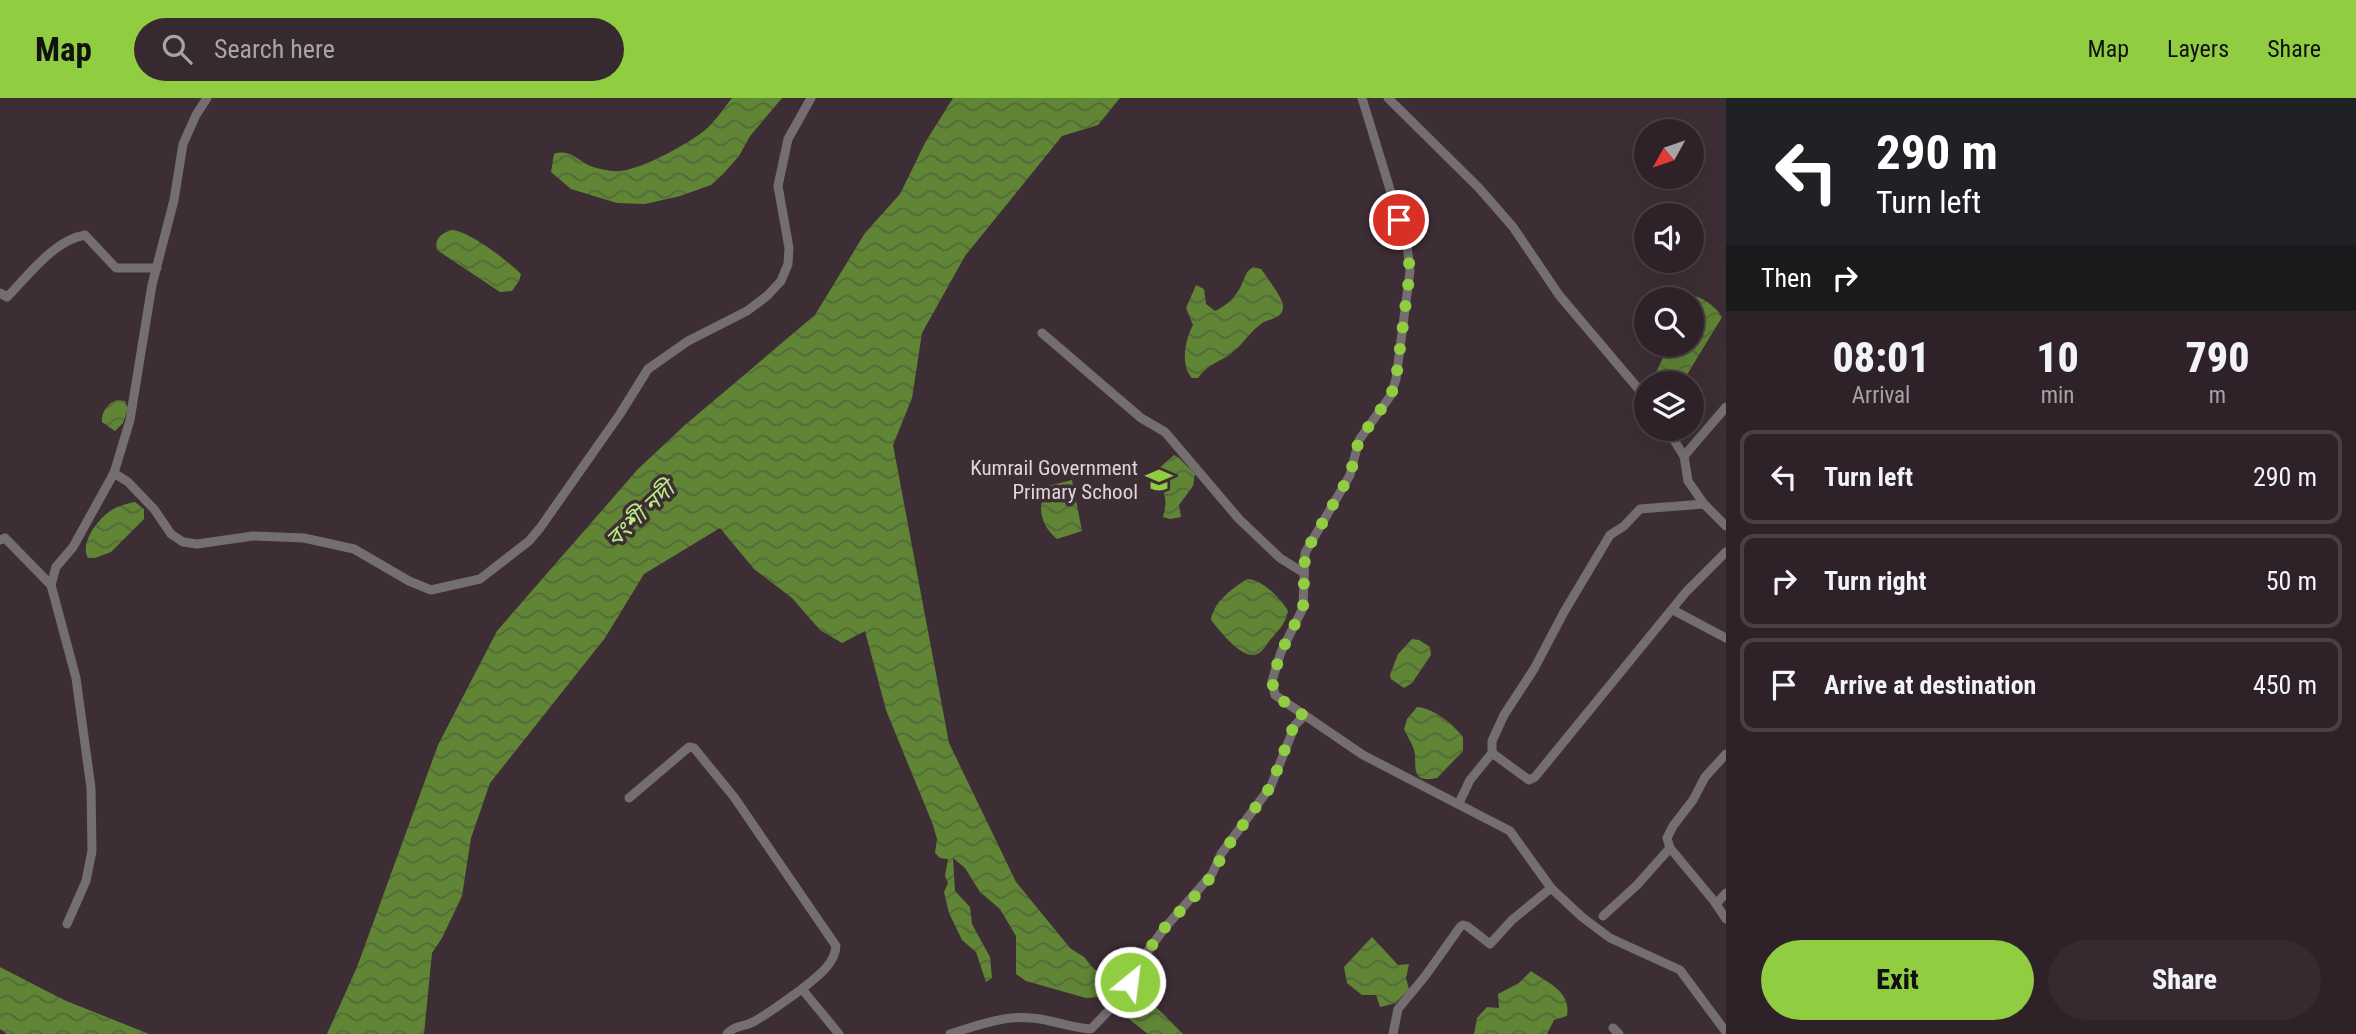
<!DOCTYPE html>
<html lang="en">
<head>
<meta charset="utf-8">
<style>
  body { margin:0; font-family:"Roboto Condensed","Noto Sans Bengali",sans-serif; background:#362a30; color:#f1f3f6; height:100vh; display:flex; flex-direction:column; font-size:26px; white-space:nowrap }
  * { box-sizing:border-box; margin:0 }
  p { font-size:23px; color:#a7a4a8 }
  .icon { flex:none; width:38px; height:38px; fill:none; stroke:currentColor; stroke-width:2; stroke-linecap:round; stroke-linejoin:round }
  .map { position:relative; flex:1; overflow:hidden }
  .details { display:flex; flex-direction:column; background:#2e2228; width:630px }
  .details>* { flex:none }
  .top-card { background:#202124; color:#fff; overflow:hidden }
  .needle { width:46px; rotate:230deg }
  .fabs { position:absolute; left:1634px; top:21px; display:grid; gap:14px }
  .fabs a { display:grid; place-items:center; width:70px; height:70px; border-radius:50%; background:#2e2228; box-shadow:0 7px 28px #0002,0 0 0 2px #493f45; font-size:35px }
  .pin { position:absolute; display:grid; place-items:center; width:60px; height:60px; color:#fff; margin:-30px; border:4px solid #fff; border-radius:50%; box-shadow:0 2px 7px #0007 }
  .me { position:absolute; width:77px; margin:-38px; rotate:29deg; stroke-linejoin:round; filter:drop-shadow(0 0 5px #0008) }
  .turn { display:flex; align-items:center; gap:24px; height:147px; padding:0 35px; font-size:32px }
  .turn .icon { width:91px; height:91px; stroke-width:2.5 }
  .turn b { display:block; font-size:49px; line-height:60px }
  .then { display:flex; align-items:center; height:66px; padding:0 35px; background:#0003; gap:14px; font-size:26px }
  .eta { display:flex; justify-content:space-evenly; align-items:center; height:119px; text-align:center }
  .eta b { font-size:42px; font-weight:800; line-height:49px }
  .cta { display:flex; gap:14px; margin-top:auto; padding:14px 35px }
  .cta a { flex:1; height:80px; border-radius:42px; background:#90cd41; color:#111; font-size:28px; font-weight:800; line-height:80px; text-align:center }
  .cta a+a { background:#362a30; color:#f1f3f6 }
  ul { padding:0; list-style:none }
  li { display:flex; align-items:center; gap:21px; height:94px; margin:0 14px 10px; padding:0 21px; border:4px solid #493f45; border-radius:14px }
  li div { flex:1 }
  li b { display:block; font-size:26px }
  li em { font-style:normal }
  header { display:flex; align-items:center; gap:42px; box-sizing:border-box; height:98px; padding:0 35px; background:#90cd41; color:#111 }
  header strong { font-size:33px }
  nav { display:flex; gap:38px; margin-inline-start:auto; font-size:24px }
  .search { width:490px; height:63px; background:#362a30; display:flex; align-items:center; gap:18px; box-sizing:border-box; padding:0 24px; border-radius:38px; color:#a7a4a8; font-size:26px }
  main { display:flex; flex:1; min-height:0 }
  .map>svg:first-child { display:block }
  .water { fill:url(#water-waves) }
  .lines { fill:none; stroke-linecap:round; stroke-linejoin:round }
  .street { stroke:#756e71; stroke-width:9 }
  .route { stroke:#90cd41; stroke-width:12; stroke-dasharray:0 21.6 }
  .labels { text-anchor:middle; stroke-width:7; stroke-linejoin:round; paint-order:stroke }
  .poi-label { font-size:21px; fill:#dfd6d9; stroke:#3d2e35; text-anchor:end }
  .water-label { font-size:23px; font-style:italic; fill:#b9ed82; stroke:#3d2e35 }
</style>
</head>
<body>
<header>
<strong>Map</strong>
<div class="search"><svg class="icon" aria-label="search" viewBox="0 0 24 24"><circle cx="10" cy="10" r="6"/><path d="M15 15l6 6"/></svg>Search here</div>
<nav><a>Map</a><a>Layers</a><a>Share</a></nav>
</header>
<main>
<div class="map">
<svg width="1726" height="936" viewBox="0 0 1726 936">
  <defs>
    <pattern id="water-waves" width="16" height="10" patternUnits="userSpaceOnUse" patternTransform="scale(1.75)"><rect width="16" height="10" fill="#608535"/><path d="M0 5q4-4 8 0t8 0" fill="none" stroke="#54693a"/></pattern>
  </defs>
  <rect width="100%" height="100%" fill="#3d2e35"/>
  <g class="water">
    <path d="M732,0H782L750,38L739,58L723,76L711,87L680,98L645,106L617,105L571,91L551,74L554,56C571,50 578,64 593,69C601,71 611,74 620,73C642,71 686,47 704,33C714,25 723,11 732,0Z"/>
    <path d="M953,0H1120L1098,27L1062,38L965,158L922,235L912,300L893,347L949,645L1016,784L1070,850L1084,859L1094,871L1113,881C1118,895 1138,908 1152,905L1183,936H1148L1101,899L1086,900L1026,883L1016,876V838L1000,811L980,794L965,770L953,760L955,793L970,809L972,826L990,859L992,880L986,884L976,854L962,842L949,815L944,794L948,785L945,778L948,761L940,760L935,755L937,741L933,727L886,612L865,533L842,545L820,532L792,500L754,471L720,430L644,476L605,540L490,685L471,740L462,798L442,840L432,855L424,936H327L357,869L438,647L497,533L638,371L685,327L815,217L865,135L900,96L926,43Z"/>
    <path d="M451,132C468,132 508,163 521,176L519,183L512,193L500,194L437,152C434,140 441,136 451,132Z"/>
    <path d="M1253,169L1261,171C1266,178 1283,200 1283,208C1284,219 1271,221 1264,224C1252,231 1243,246 1233,254C1220,265 1211,263 1198,280H1192C1180,267 1185,242 1193,227L1186,210L1196,187L1204,191L1206,206L1215,213C1226,208 1236,199 1241,188C1245,180 1245,174 1253,169Z"/>
    <path d="M1695,198C1705,201 1717,210 1722,219L1719,224L1682,285H1651L1669,247H1692V201Z"/>
    <path d="M117,302L125,303L128,310L123,325L115,333L102,324C101,314 108,305 117,302Z"/>
    <path d="M1174,357L1179,360L1195,376L1193,388L1179,407L1181,419L1170,421L1163,419C1171,389 1157,395 1155,374Z"/>
    <path d="M1072,382L1082,433L1057,441C1040,427 1036,407 1048,388Z"/>
    <path d="M135,404L144,411V421L111,454L95,460H88C80,447 95,426 105,417C113,409 125,406 135,404Z"/>
    <path d="M1247,481C1262,481 1281,501 1288,513C1286,525 1278,533 1270,542C1267,546 1264,552 1259,555C1244,565 1220,533 1211,522C1214,503 1232,491 1247,481Z"/>
    <polygon points="1412,541 1419,542 1430,549 1431,557 1412,585 1404,590 1391,581 1390,577 1398,556"/>
    <path d="M1417,609C1433,610 1453,626 1463,639V653L1437,680C1408,686 1418,666 1414,652C1412,645 1407,638 1404,631L1407,621Z"/>
    <polygon points="1372,839 1398,867 1409,866 1406,880 1409,891 1396,905 1380,909 1376,897 1362,897 1347,885 1344,869"/>
    <polygon points="0,869 64,902 149,936 7,936 0,931"/>
    <path d="M1531,873C1549,886 1571,893 1567,918L1554,922L1547,936H1474L1477,920L1487,909L1499,910L1498,896L1519,885Z"/>
  </g>
  <g class="lines">
    <g class="street">
      <polyline points="1362,0 1407,147 1410,173 1396,281 1391,297 1359,342 1350,377 1305,455 1303,510 1281,554 1272,583 1275,597 1363,657 1510,733 1551,790 1582,819 1610,840 1680,872 1726,934"/>
      <polyline points="1388,0 1479,90 1513,129 1559,197 1647,301"/>
      <path d="M0,195L7,199C28,178 54,142 85,137L116,170H157"/>
      <polyline points="1042,235 1141,320 1165,334 1239,421 1280,460 1304,475"/>
      <polyline points="1667,331 1684,358 1688,383 1704,406 1726,428"/>
      <polyline points="1684,358 1726,309"/>
      <polyline points="114,375 128,384 154,411 171,436 183,444 197,446 253,438 304,440 354,451 409,483 431,492 480,481 529,443 540,430 620,316 648,271 688,243 747,213 767,198 781,183 788,166 789,150 778,88 788,41 811,0"/>
      <polyline points="0,442 5,440 51,487"/>
      <polyline points="1673,512 1726,540"/>
      <polyline points="1492,655 1529,682 1535,679 1686,494 1726,454"/>
      <polyline points="1726,656 1705,679 1693,702 1673,728 1667,740 1670,750 1714,803 1726,821"/>
      <path d="M629,700L689,649L694,650L734,699L836,848C835,867 815,880 802,891"/>
      <polyline points="1459,705 1470,682 1492,655 1492,643 1504,617 1534,571 1564,514 1610,437 1624,428 1640,411 1704,406"/>
      <polyline points="1716,806 1726,795"/>
      <polyline points="1603,818 1637,787 1670,750"/>
      <polyline points="67,826 86,783 92,753 91,690 76,580 51,487 56,469 73,449 114,375 130,322 152,187 174,102 183,46 196,17 207,0"/>
      <polyline points="1613,930 1619,936"/>
      <path d="M727,936C737,926 742,930 753,924C770,915 786,902 802,891L839,936"/>
      <path d="M950,936C975,928 1004,917 1031,920C1051,921 1070,930 1091,931L1113,908L1130,884L1145,857L1163,832L1212,776L1221,756L1271,688L1295,627L1304,618"/>
      <polyline points="1393,936 1398,911 1426,877 1460,829 1463,827 1467,828 1490,846 1512,822 1551,790"/>
    </g>
  </g>
  <g class="lines">
    <path class="route" d="M1130,884C1142,868 1149,849 1162,833C1182,808 1212,788 1222,756L1271,688L1294,627L1304,618L1275,597L1272,583L1281,554L1303,510L1305,455L1350,377L1359,342L1391,297L1396,281L1410,173L1407,147L1399,122"/>
  </g>
  <defs>
    <symbol id="school-bare" viewBox="-9 -9 18 18"><path d="M0-5L7-2L0 1L-7-2ZM-4 1L0 2.5L4 1V4Q0 6-4 4Z" fill="#90cd41" stroke="#3d2e35" stroke-width="2.5" paint-order="stroke"/></symbol>
  </defs>
  <g fill-rule="evenodd">
    <use href="#school-bare" x="1140" y="363" width="38" height="38"/>
  </g>
  <g class="labels">
    <g class="poi-label">
      <text x="1138" y="377">Kumrail Government<tspan x="1138" dy="24">Primary School</tspan></text>
    </g>
    <g class="water-label">
      <text transform="translate(640 416) rotate(-43)" y="8">বংশী নদী</text>
    </g>
  </g>
</svg>
<div class="fabs">
<a><svg class="needle" viewBox="-14 -14 28 28"><path d="M0-13l5 13h-10z" fill="#e53935"/><path d="M0 13l5-13h-10z" fill="#a7a4a8"/></svg></a>
<a><svg class="icon" aria-label="sound" viewBox="0 0 24 24"><path d="M4 9h4l5-4v14l-5-4H4zM17 9q2 3 0 6"/></svg></a>
<a><svg class="icon" aria-label="search" viewBox="0 0 24 24"><circle cx="10" cy="10" r="6"/><path d="M15 15l6 6"/></svg></a>
<a><svg class="icon" aria-label="layers" viewBox="0 0 24 24"><path d="M12 4l9 5-9 5-9-5zM3 14l9 5 9-5"/></svg></a>
</div>
<div class="pin" style="left:1399px;top:122px;background:#d93025"><svg class="icon" aria-label="arrive" viewBox="0 0 24 24"><path d="M6 21V4h12l-3 4 3 4H6"/></svg></div>
<svg class="me" style="left:1130px;top:884px" viewBox="-20 -20 40 40"><circle r="17" fill="#90cd41" stroke="#fff" stroke-width="3"/><path d="M0-11L8 9 0 5-8 9z" fill="#fff"/></svg>
</div>
<section class="details">
<div class="top-card">
<div class="turn"><svg class="icon" aria-label="left" viewBox="0 0 24 24"><path d="M17 20v-9H6M10 6l-5 5 5 5"/></svg><div><b>290 m</b>Turn left</div></div>
<div class="then">Then<svg class="icon" aria-label="right" viewBox="0 0 24 24"><path d="M7 20v-9h11M14 6l5 5-5 5"/></svg></div>
</div>
<div class="eta">
<div><b>08:01</b><p>Arrival</p></div>
<div><b>10</b><p>min</p></div>
<div><b>790</b><p>m</p></div>
</div>
<ul>
<li><svg class="icon" aria-label="left" viewBox="0 0 24 24"><path d="M17 20v-9H6M10 6l-5 5 5 5"/></svg><div><b>Turn left</b></div><em>290 m</em></li>
<li><svg class="icon" aria-label="right" viewBox="0 0 24 24"><path d="M7 20v-9h11M14 6l5 5-5 5"/></svg><div><b>Turn right</b></div><em>50 m</em></li>
<li><svg class="icon" aria-label="arrive" viewBox="0 0 24 24"><path d="M6 21V4h12l-3 4 3 4H6"/></svg><div><b>Arrive at destination</b></div><em>450 m</em></li>
</ul>
<div class="cta"><a>Exit</a><a>Share</a></div>
</section>
</main>
</body>
</html>
